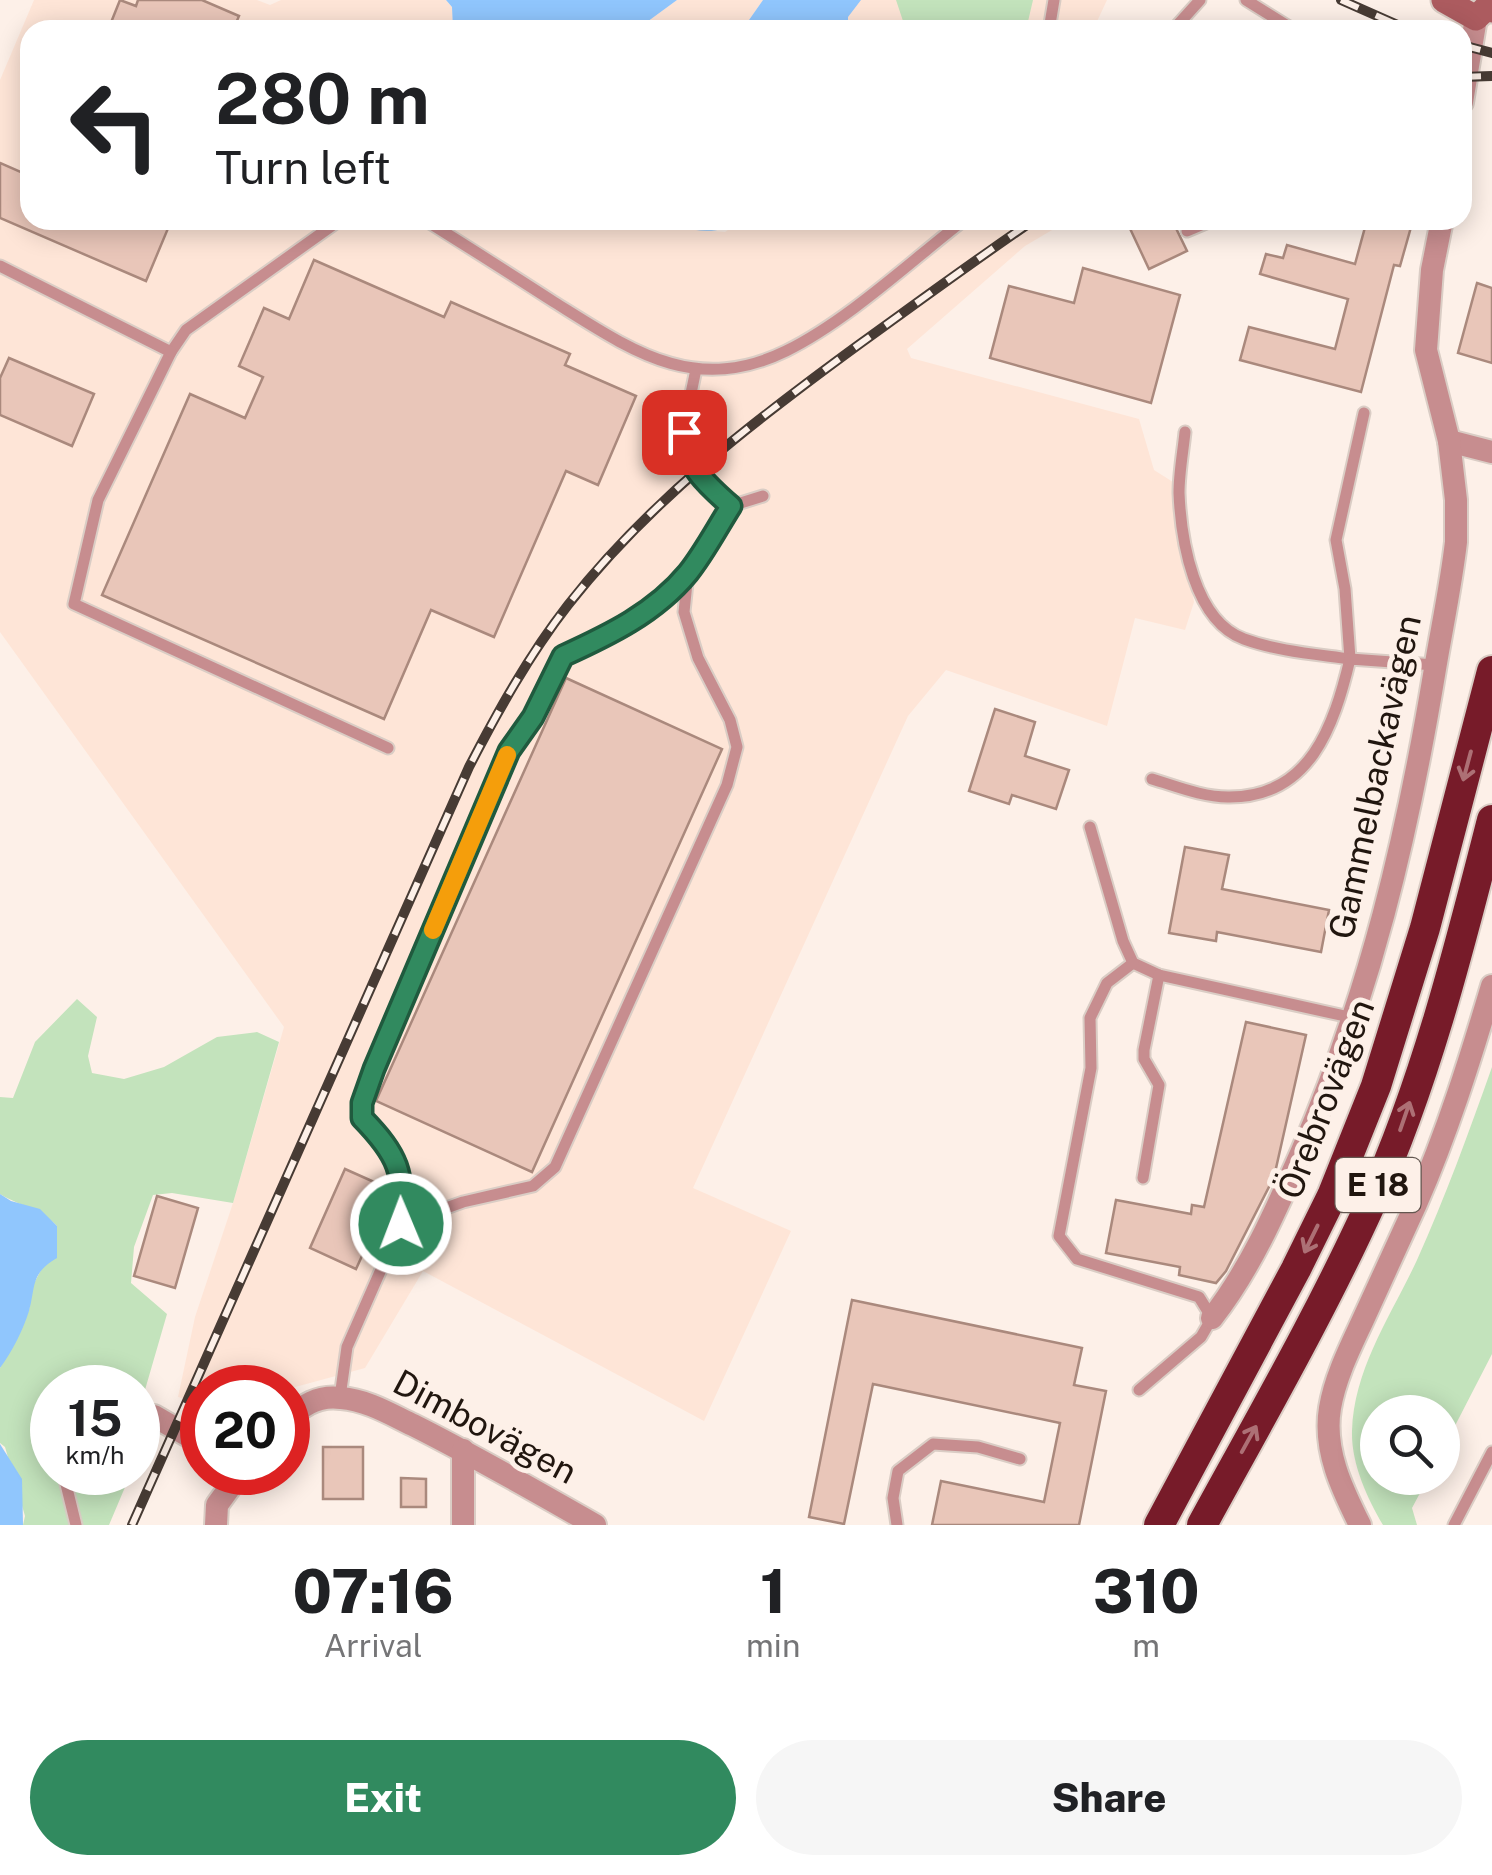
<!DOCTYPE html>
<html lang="en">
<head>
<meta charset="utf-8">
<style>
  body { margin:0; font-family:"Public Sans",sans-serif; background:#f6f6f6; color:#202124; height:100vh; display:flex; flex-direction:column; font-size:38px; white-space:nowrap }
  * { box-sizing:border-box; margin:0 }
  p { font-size:32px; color:#757577 }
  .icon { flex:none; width:55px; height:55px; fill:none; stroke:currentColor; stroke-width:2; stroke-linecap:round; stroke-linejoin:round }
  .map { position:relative; height:1525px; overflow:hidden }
  .panel { display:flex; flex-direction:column; background:#fff; flex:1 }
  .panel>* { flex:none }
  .hud { position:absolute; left:20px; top:20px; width:1452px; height:210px; border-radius:30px; box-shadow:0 5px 25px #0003; background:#fff; color:#202124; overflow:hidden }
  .fabs { position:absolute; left:1360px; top:1395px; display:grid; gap:20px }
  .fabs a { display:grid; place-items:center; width:100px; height:100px; border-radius:50%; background:#fff; box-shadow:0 5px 25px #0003; font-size:50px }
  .speed { position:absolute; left:30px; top:1365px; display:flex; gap:20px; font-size:50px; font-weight:700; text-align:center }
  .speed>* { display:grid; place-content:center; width:130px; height:130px; border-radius:50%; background:#fff; box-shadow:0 5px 25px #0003; line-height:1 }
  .speed small { font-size:25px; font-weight:400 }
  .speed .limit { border:15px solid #d22; background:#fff; color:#111 }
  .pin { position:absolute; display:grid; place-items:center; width:85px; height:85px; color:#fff; margin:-42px; border-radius:20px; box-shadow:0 5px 15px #0006 }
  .me { position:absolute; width:110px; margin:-55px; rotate:359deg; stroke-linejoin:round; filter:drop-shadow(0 0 8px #0008) }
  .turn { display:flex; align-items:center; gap:35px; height:210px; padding:0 30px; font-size:45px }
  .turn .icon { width:130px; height:130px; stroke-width:2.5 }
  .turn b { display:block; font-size:70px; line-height:85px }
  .eta { display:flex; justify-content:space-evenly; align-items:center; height:170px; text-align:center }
  .eta b { font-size:60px; font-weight:800; line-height:70px }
  .button { display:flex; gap:20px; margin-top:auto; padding:20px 30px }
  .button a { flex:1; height:115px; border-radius:60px; background:#318a5f; color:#fff; font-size:40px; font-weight:800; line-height:115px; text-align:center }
  .button a+a { background:#f6f6f6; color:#202124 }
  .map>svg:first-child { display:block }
  .built { fill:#fee5d7 }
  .green { fill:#c3e3bc }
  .water { fill:#90c6fd }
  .building { fill:#e9c6b9; stroke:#aa897d; stroke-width:2.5 }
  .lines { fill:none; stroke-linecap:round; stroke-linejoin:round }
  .lane-casing { stroke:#dacdc5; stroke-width:15 }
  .street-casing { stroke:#dacdc5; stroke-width:26 }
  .secondary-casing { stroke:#dacdc5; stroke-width:29 }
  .highway-casing { stroke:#dacdc5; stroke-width:34 }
  .lane { stroke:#c78d8f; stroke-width:11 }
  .street { stroke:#c78d8f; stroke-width:22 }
  .secondary { stroke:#ac5b5f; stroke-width:25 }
  .highway { stroke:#771b29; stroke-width:30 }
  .rail-casing { stroke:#473b34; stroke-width:10 }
  .rail { stroke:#fdf0e8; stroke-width:6; stroke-dasharray:19; stroke-linecap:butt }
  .oneway { stroke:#ad7075 }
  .route-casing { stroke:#205a3e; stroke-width:25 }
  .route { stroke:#318a5f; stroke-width:18 }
  .slow { stroke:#f59e0b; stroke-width:18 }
  .labels { text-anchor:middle; stroke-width:10; stroke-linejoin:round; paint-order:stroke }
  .shield { fill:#fdf0e8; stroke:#635750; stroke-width:2.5 }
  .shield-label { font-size:32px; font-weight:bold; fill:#21160f }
  .street-label { font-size:35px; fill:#21160f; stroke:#fdf0e8 }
</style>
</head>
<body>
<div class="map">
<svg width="1492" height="1525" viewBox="0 0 1492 1525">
  <rect width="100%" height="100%" fill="#fdf0e8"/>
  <g class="built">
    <polygon points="34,0 257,0 270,5 281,0 446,0 452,7 453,30 30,30 30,220 655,220 686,229 725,232 742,220 1069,220 1025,246 907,349 911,358 1139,419 1154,470 1173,482 1194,602 1185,630 1135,618 1107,726 946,670 908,716 693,1188 791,1231 704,1421 423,1271 365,1368 288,1389 202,1388 202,1404 178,1397 195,1317 233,1203 284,1027 0,632 0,80"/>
    <polygon points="677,0 763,0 742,30 636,30"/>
    <polygon points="837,0 1107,0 1093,30 848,30 848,17"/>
  </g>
  <g class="green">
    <polygon points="896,0 1033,0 1026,30 906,30"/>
    <path d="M77,999L97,1017L88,1056L92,1073L124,1079L164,1067L217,1037L257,1032L279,1042L233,1203L172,1193L153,1195L134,1247L131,1283L167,1314L138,1414V1388H52V1472L131,1473L109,1525H23L25,1516L5,1447L0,1443V1368L29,1310L32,1287L56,1242L57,1226C36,1205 23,1208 0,1194V1097L13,1098L35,1042Z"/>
    <path d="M1492,1067V1354L1443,1449L1442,1412H1378V1478H1428L1412,1508L1417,1525H1383C1367,1498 1351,1463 1352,1431C1354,1368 1391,1316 1417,1260C1445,1198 1469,1132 1492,1067Z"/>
  </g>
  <g class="water">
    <polygon points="446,0 677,0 636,30 453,30 452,7"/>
    <polygon points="763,0 861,0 848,17 848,30 742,30"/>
    <path d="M655,220H742C715,239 685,229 655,220Z"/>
    <path d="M0,1194L11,1201L40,1209L57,1226V1258C30,1274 36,1286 29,1311C23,1330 12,1352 0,1368Z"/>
    <polygon points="0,1444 22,1479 23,1525 0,1525"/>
  </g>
  <g class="building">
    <polygon points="120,0 136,6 138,0 202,0 239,16 233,30 108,30"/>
    <polygon points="0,163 30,176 30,220 156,220 169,226 146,281 0,218"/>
    <polygon points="1126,220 1172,220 1187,251 1149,269"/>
    <polygon points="1367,220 1413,220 1400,266 1394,265 1361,392 1240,360 1249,327 1335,349 1348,299 1260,274 1266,254 1283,258 1287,245 1355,264"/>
    <polygon points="314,260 444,317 451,302 570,354 565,365 636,396 598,485 566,471 494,637 431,610 384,719 102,595 190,394 245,418 263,377 239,366 264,308 289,319"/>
    <polygon points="1083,268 1180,295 1151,403 990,358 1009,286 1074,303"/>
    <polygon points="1477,283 1492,288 1492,363 1458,353"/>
    <polygon points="9,358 94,394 72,446 0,415 0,378"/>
    <polygon points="566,678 722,749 532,1172 376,1101"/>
    <polygon points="995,709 1035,722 1025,756 1069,770 1056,809 1012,795 1009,804 969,791"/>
    <polygon points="1185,847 1229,855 1222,889 1329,910 1321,952 1217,932 1216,941 1169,933"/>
    <polygon points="1246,1022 1306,1035 1274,1177 1226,1271 1216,1283 1179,1275 1180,1267 1106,1253 1116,1200 1191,1214 1192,1205 1204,1207"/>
    <polygon points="345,1169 392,1190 356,1269 310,1248"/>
    <polygon points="157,1196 198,1208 175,1288 134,1276"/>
    <polygon points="852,1300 1082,1348 1074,1385 1106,1391 1079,1525 932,1525 941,1481 1044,1502 1060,1423 873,1384 844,1524 809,1517"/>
    <rect x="323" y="1447" width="40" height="52"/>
    <polygon points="401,1478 426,1479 426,1507 401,1507"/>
  </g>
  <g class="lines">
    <defs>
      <g id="lane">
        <polyline points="1246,0 1294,30"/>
        <polyline points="1049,30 1054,0"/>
        <polyline points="1173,30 1200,0"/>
        <polyline points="340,220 186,330 171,352 98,500 74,604 388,748"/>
        <path d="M425,220C468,247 511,274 554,302C631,350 694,396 786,351C847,321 910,262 964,220"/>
        <polyline points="1187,231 1213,220"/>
        <polyline points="0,266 171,352"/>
        <path d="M1185,432C1183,452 1179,473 1179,493C1181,540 1194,621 1244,639C1277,651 1315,654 1350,659L1345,589L1336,540L1364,413"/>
        <polyline points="731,506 763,496"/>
        <path d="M688,573L684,612L698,658L730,720L737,747L727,785L555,1167L533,1186L463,1202L401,1224C404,1172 399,1156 362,1119V1103L509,751L533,717L563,656C609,635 655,613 688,573C704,553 717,528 731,506C672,455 682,440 696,369"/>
        <path d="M1152,779C1176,786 1202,797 1228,797C1310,798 1334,726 1350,659L1435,665"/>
        <polyline points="1090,827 1123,941 1133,963 1159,975 1354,1018"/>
        <polyline points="1133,963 1107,983 1090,1018 1091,1068 1059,1236 1077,1259 1199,1297 1212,1318 1201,1337 1139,1390"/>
        <polyline points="1143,1178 1159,1085 1144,1059 1144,1050 1159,975"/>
        <polyline points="340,1397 347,1347 401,1224"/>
        <polyline points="63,1472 76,1525"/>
        <polyline points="897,1525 893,1498 898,1471 933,1444 978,1447 1020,1459"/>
        <polyline points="1454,1525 1492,1452"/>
      </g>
      <g id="street">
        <polyline points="1462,102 1476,18"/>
        <polyline points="1449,441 1492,452"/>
        <path d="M1212,1318C1251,1268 1276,1210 1302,1151C1370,994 1407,838 1435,669C1442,627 1451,585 1456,542V500L1449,441L1426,350L1432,270L1442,220"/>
        <polyline points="154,1416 192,1438 202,1439"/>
        <path d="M288,1421C301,1405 319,1395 341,1398C367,1400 390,1414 413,1425C475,1456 535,1491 595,1525"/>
        <polyline points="216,1525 217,1505 241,1472"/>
        <polyline points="463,1525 463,1450"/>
        <path d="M1360,1525C1342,1489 1323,1450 1330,1408C1335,1378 1349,1350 1362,1322C1380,1283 1398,1243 1416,1204C1447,1133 1470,1060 1492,986"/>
      </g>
      <polyline id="secondary" points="1444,0 1476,18 1485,9 1492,10"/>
      <g id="highway">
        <polyline points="1159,1525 1296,1269 1332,1196 1376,1086 1425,928 1492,671"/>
        <path d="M1202,1525C1260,1419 1321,1313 1371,1203C1426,1081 1459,949 1492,820"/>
      </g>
    </defs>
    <use href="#lane" class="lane-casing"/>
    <use href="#street" class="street-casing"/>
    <use href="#secondary" class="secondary-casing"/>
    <use href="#highway" class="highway-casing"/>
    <use href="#lane" class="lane"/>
    <use href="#street" class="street"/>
    <use href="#secondary" class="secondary"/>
    <use href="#highway" class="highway"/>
    <defs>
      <g id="rail">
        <polyline points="1341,0 1409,30"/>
        <polyline points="1462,45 1492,53"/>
        <polyline points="1462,77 1492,76"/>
        <path d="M132,1525L469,767C498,711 529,655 568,605C650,500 754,421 861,343C918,302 975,260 1034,220"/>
      </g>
    </defs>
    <use href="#rail" class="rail-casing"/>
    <use href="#rail" class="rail"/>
  </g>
  <defs><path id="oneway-shaft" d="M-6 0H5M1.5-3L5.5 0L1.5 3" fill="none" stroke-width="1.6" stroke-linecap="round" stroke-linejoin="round" transform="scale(2.5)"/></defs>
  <g class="oneway">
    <use href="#oneway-shaft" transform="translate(1467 766) rotate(105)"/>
    <use href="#oneway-shaft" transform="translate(1405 1116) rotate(-71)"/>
    <use href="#oneway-shaft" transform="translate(1311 1239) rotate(116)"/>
    <use href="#oneway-shaft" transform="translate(1249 1439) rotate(-61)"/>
  </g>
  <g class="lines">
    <defs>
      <path id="route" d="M401,1224C404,1172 399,1156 362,1118V1103L374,1069L509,751L533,717L563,656C609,635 655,613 688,573C704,553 717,528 731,506C707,485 684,465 684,432"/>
    </defs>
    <use href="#route" class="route-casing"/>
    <use href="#route" class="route"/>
    <polyline class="slow" points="433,930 507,755"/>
  </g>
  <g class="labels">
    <rect class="shield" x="1335.5" y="1158" width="85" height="54" rx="8"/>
    <g class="shield-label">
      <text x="1378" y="1196">E 18</text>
    </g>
    <g class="street-label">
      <text transform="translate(1375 777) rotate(-78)" y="12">Gammelbackavägen</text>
      <text transform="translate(1326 1099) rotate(-69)" y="12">Örebrovägen</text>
      <text transform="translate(485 1427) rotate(28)" y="12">Dimbovägen</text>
    </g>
  </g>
</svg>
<div class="fabs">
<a><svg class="icon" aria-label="search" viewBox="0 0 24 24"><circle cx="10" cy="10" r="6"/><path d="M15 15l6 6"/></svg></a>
</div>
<div class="speed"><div>15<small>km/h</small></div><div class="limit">20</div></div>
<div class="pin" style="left:684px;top:432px;background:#d93025"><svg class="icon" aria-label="arrive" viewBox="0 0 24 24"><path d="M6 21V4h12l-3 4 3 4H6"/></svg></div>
<svg class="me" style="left:401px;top:1224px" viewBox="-20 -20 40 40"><circle r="17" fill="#318a5f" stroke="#fff" stroke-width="3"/><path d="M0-11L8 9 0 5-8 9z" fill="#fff"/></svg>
<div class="hud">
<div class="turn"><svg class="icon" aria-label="left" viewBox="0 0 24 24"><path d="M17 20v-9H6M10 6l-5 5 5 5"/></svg><div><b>280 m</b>Turn left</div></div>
</div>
</div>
<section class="panel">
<div class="eta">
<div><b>07:16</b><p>Arrival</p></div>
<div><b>1</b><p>min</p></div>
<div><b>310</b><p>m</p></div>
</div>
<div class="button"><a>Exit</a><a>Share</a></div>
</section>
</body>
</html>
